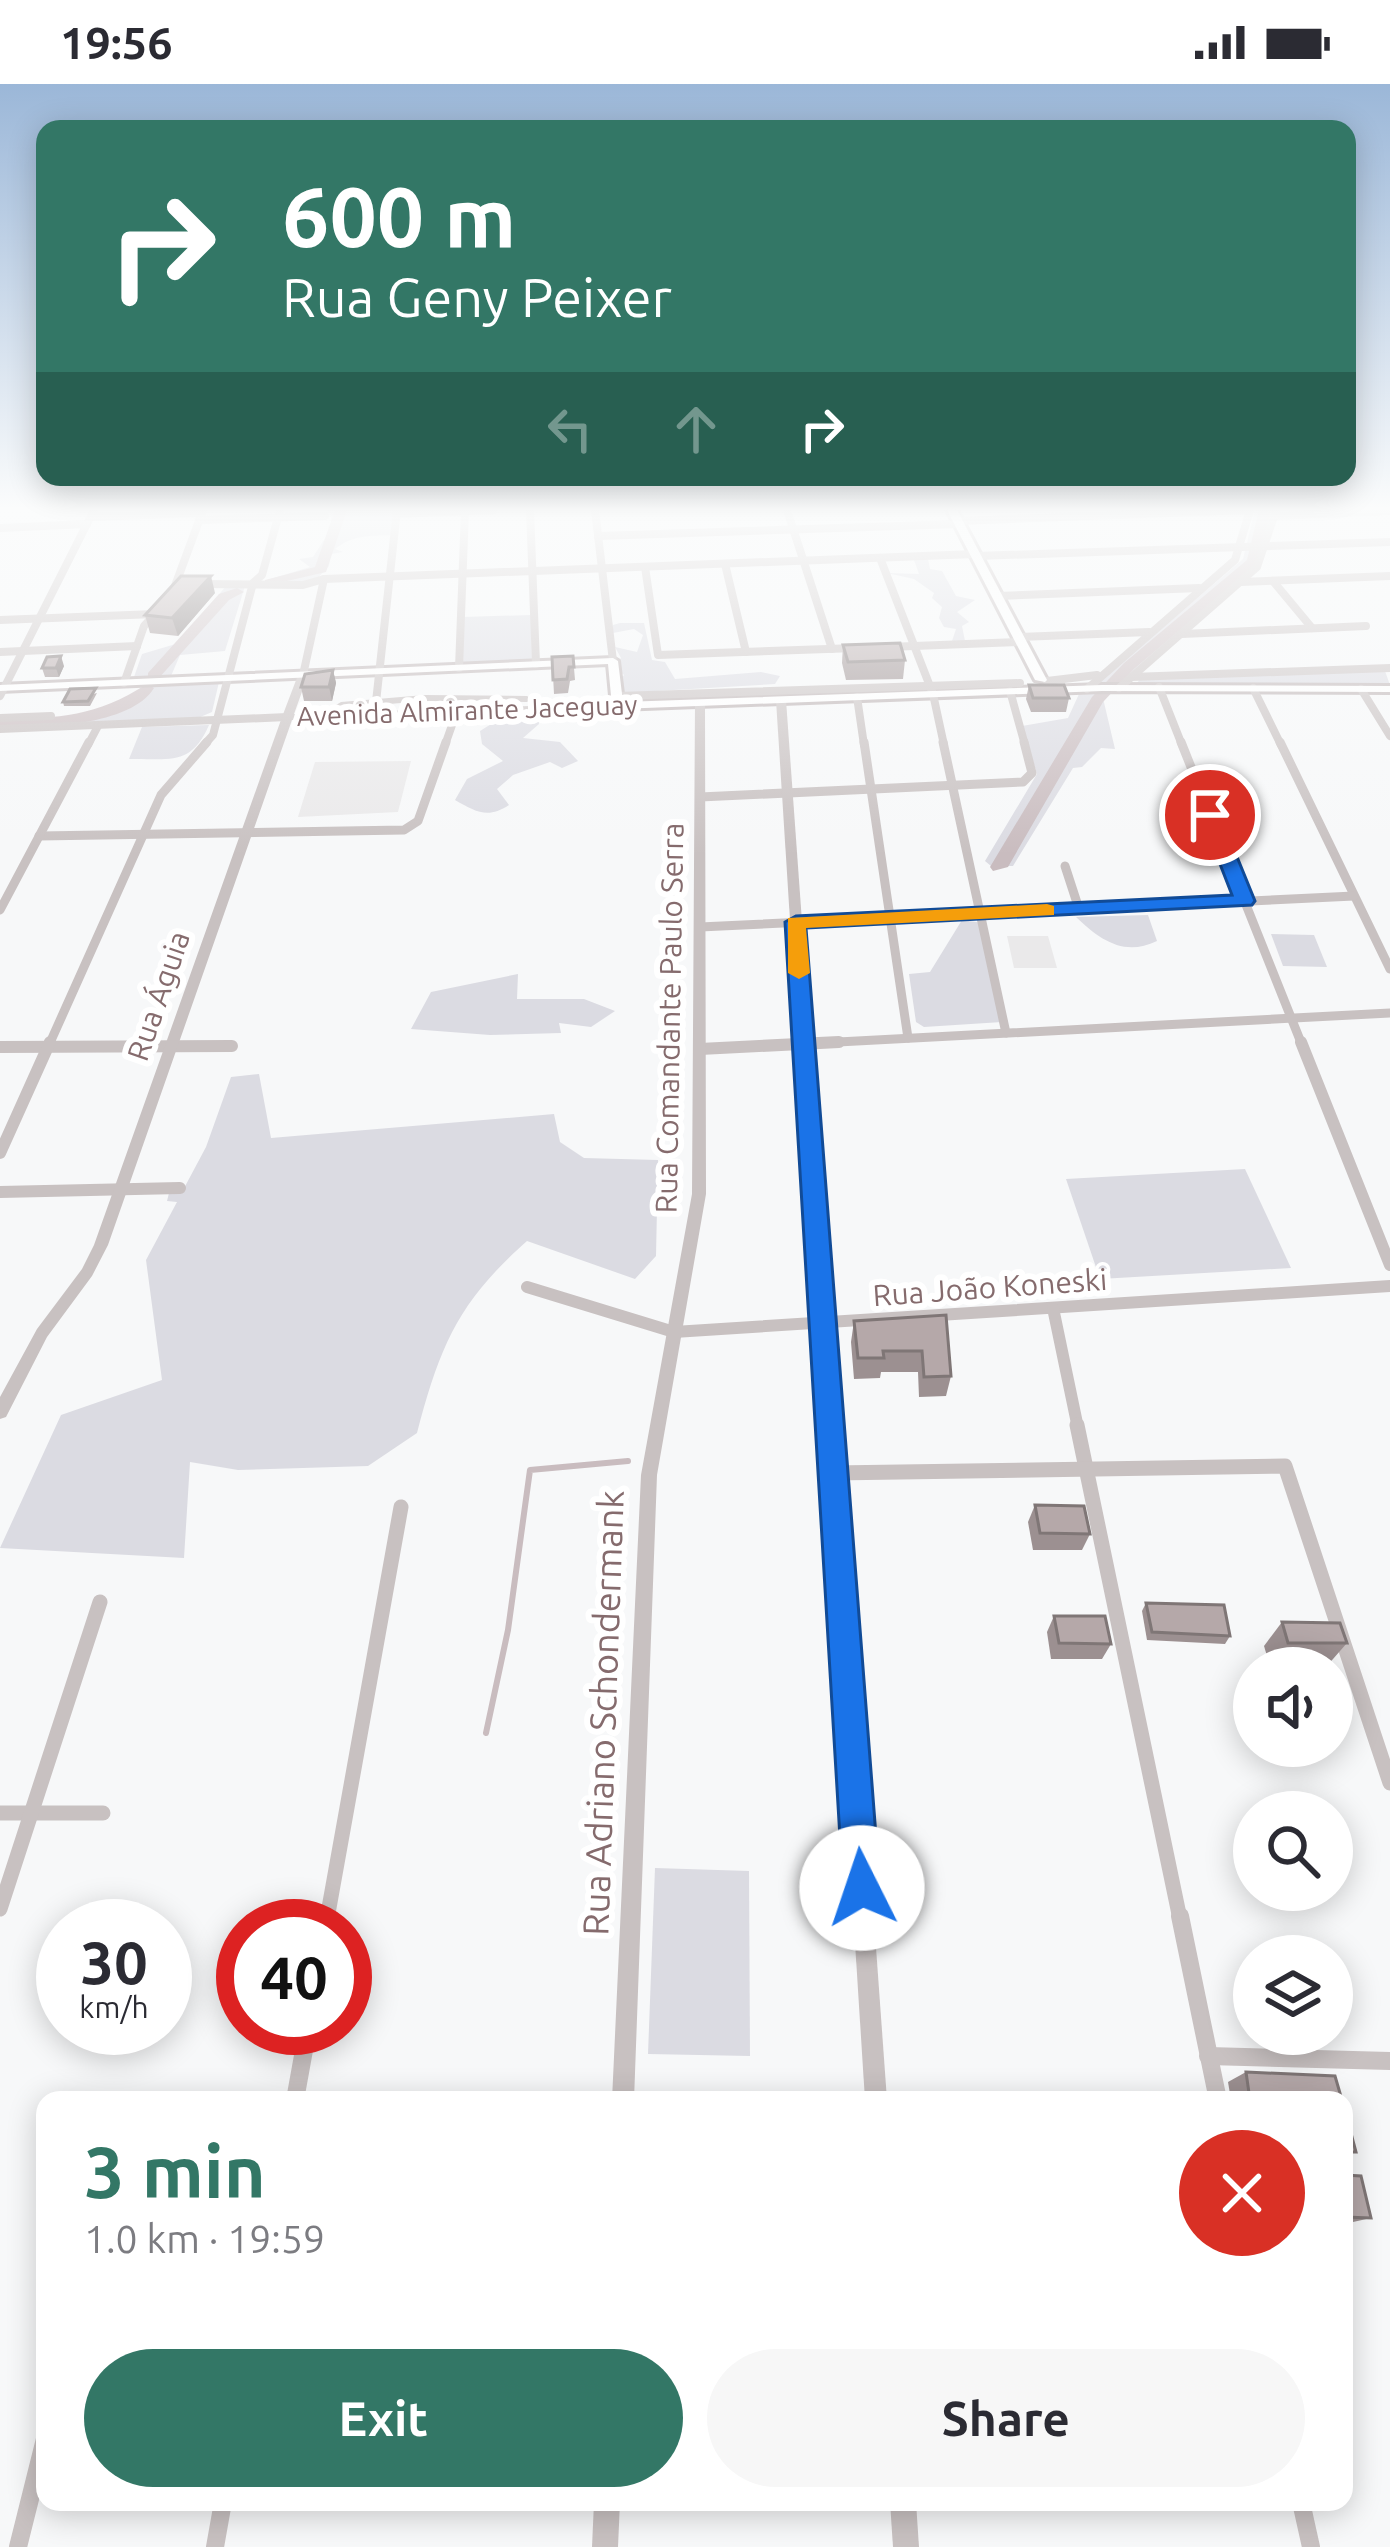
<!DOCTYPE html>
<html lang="en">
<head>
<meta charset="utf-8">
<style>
  body { margin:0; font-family:Ubuntu,sans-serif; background:#f7f7f7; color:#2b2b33; height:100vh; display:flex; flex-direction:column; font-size:45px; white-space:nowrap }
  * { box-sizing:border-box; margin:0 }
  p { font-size:39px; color:#7c7c81 }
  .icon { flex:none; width:66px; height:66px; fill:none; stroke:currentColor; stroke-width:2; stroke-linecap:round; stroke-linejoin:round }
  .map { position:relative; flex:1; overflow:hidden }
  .drawer { position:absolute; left:36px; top:2007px; width:1317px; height:420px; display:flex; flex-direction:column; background:#fff; border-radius:24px; box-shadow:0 6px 30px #0003 }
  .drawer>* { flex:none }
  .guide { position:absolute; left:36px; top:36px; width:1320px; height:366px; border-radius:24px; box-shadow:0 6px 30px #0003; background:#376; color:#fff; overflow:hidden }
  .tools { position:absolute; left:1233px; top:1563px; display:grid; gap:24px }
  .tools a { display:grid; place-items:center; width:120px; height:120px; border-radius:50%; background:#fff; box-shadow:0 6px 30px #0003; font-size:60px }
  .speed { position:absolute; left:36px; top:1815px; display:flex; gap:24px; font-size:60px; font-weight:700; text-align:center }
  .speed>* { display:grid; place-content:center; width:156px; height:156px; border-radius:50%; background:#fff; box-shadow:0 6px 30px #0003; line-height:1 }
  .speed small { font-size:30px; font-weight:400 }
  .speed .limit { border:18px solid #d22; background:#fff; color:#111 }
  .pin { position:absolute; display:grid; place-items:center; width:102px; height:102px; color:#fff; margin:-51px; border:6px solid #fff; border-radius:50%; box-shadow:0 3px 12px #0007 }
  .me { position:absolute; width:132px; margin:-66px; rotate:356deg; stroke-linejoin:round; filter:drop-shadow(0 0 9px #0008) }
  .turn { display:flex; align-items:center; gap:42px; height:252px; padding:0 48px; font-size:54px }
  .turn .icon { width:156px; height:156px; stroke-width:2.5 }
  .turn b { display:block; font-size:84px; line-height:102px }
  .lanes { display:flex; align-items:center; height:114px; padding:0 48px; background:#0003; justify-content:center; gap:60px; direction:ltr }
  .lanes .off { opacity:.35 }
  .round { display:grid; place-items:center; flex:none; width:126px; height:126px; border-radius:63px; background:#f7f7f7 }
  .headline { display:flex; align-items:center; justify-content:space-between; height:204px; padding:0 48px }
  h1 { font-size:72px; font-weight:700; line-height:90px; color:#376 }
  .primary-button { display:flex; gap:24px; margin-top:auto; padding:24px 48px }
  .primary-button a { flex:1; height:138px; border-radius:72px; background:#376; color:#fff; font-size:48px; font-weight:700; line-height:138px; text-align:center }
  .primary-button a+a { background:#f7f7f7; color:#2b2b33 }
  .status { display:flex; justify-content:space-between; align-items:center; height:84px; padding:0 60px; background:#fff; direction:ltr }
  .status svg { height:33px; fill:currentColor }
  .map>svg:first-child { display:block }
  .built { fill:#eae9ea }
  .green { fill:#dbdbe2 }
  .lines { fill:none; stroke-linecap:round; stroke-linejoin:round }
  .stream { stroke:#c9bcbf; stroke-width:6 }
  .river { fill:#c9bcbf; fill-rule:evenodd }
  .secondary-casing { stroke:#bdb3b4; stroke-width:6 }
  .minor-far4 { stroke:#c8c1c1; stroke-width:8 }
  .minor-far3 { stroke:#c8c1c1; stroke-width:9 }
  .minor-far2 { stroke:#c8c1c1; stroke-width:12 }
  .minor-far1 { stroke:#c8c1c1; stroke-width:15 }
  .minor { stroke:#c8c1c1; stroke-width:18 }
  .tertiary { fill:#c8c1c1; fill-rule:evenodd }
  .secondary { fill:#fff; fill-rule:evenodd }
  .wall { fill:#9c9091 }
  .shaded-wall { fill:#7f7676 }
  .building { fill:#b5a8a9; stroke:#7f7676; stroke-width:3 }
  .route { fill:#1a73e8; stroke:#114b97; stroke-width:3 }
  .slow { fill:#f59e0b }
  .labels { text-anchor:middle; stroke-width:12; stroke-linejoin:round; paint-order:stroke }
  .far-street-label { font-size:27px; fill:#856b6d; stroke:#fff }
  .street-label { font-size:30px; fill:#856b6d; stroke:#fff }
  .near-street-label { font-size:36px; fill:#856b6d; stroke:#fff }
</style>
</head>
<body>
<div class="status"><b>19:56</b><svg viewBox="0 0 49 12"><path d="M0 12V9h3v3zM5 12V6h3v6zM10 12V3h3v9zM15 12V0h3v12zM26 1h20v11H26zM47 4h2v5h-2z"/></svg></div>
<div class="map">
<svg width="1390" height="2463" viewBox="0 0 1390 2463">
  <rect width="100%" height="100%" fill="#f7f8f9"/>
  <g class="built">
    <polygon points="411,677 398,728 298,733 315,678"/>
    <polygon points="1007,852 1048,852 1057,884 1014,884"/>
  </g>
  <g class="green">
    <path d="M326,426H340L338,438L343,426H393L391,451C368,452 353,451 335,465L343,468L331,470L329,482L316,496L267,500V496L310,483L299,475L313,473L331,445V431Z"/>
    <polygon points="1255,426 1268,426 1253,480 1119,600 1097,600 1243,475"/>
    <polygon points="928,475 930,485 942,487 956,512 975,516 957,528 969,538 962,542 965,557 952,557 956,545 944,543 939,534 942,523 932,514 934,509 914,495 887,489 919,490 914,476"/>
    <polygon points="226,502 245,502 225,567 180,571 171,592 134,593 142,570 179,559"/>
    <polygon points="531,531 532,579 460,582 462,533"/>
    <polygon points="620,539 644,539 652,576 665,578 675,595 761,588 780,592 775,600 622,609 618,598 624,591 614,582 621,574 615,563 637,568 643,551 634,545 613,549 613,541"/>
    <polygon points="1385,587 1390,601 1137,599 1141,594"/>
    <polygon points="219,598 212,628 198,634 0,643 0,638 71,637 132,614 144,603"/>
    <polygon points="1079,610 1102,610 1115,665 1101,664 1082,683 1073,684 1013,782 991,782 985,777 1037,690 1022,642 1068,634"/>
    <path d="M538,631L539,640L523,654L560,658L578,677L562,684L550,678L513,691L497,705L509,721C488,735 476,728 455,716L467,695L503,677L482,660L480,647L496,637Z"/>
    <path d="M209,641C191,683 169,674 129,675L142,643Z"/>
    <path d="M1148,831L1157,857C1124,873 1100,856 1076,833Z"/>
    <polygon points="962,836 983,839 1002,938 924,943 916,938 909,890 930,888"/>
    <polygon points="1271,850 1314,851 1327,883 1283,882"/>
    <polygon points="518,890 517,915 584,915 615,927 591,943 559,939 561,949 490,951 411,945 431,908"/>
    <path d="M259,990L271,1054L554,1030L560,1058L584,1074L658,1076L656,1172L635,1195L527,1157C458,1218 440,1262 417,1349L368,1382L238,1386L190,1378L184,1474L0,1464L61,1331L162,1296L146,1176L177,1118L167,1117L169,1109L182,1108L206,1063L231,993Z"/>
    <polygon points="1245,1085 1291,1184 1100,1195 1066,1095"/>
    <polygon points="655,1784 749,1787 750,1972 648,1970"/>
  </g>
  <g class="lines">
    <polyline class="stream" points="486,1649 508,1546 530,1386 628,1377"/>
    <g class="river">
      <polygon points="335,426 347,426 326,488 265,502 265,496 315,483"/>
      <polygon points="1259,426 1271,426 1258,480 1134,585 1103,618 1008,783 993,787 990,783 1092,613 1124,579 1247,476"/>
      <polygon points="237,504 244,508 229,516 158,595 148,595 148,589 219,510"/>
      <path d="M147,600L154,604C131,642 41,644 0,645V635C61,634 95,633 147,600Z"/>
    </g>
    <defs>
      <g id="secondary">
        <polygon points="947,426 957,426 1047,596 1045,598 1035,596"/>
        <polygon points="613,574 618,577 623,618 1102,601 1390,602 1390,608 1102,607 618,625 612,622 608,580 0,607 0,601"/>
      </g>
    </defs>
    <use href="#secondary" class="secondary-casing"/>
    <g class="minor-far4">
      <polyline points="530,426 536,580"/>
      <polyline points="595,426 613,577"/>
      <polyline points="787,426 832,565"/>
      <polyline points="396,430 493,426"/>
      <polyline points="1274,432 1390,427"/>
      <polyline points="91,433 202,429"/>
      <polyline points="199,436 325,432"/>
      <polyline points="958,437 1250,426"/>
      <polyline points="0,444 87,440"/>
      <polyline points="598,452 959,440"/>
      <polyline points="976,472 1390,458"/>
      <polyline points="880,474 933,610 944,661"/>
      <polyline points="725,480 746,568"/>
      <polyline points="645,483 658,571 856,564"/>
      <polyline points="1273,497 1312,544"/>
      <polyline points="1241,498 1390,492"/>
      <polyline points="199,500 303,501 324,495 975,470"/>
      <polyline points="172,510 203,426"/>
      <polyline points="997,512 1199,504"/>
      <polyline points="0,536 155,530"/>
      <polyline points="1182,550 1366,542"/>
      <polyline points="1019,553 1149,548"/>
      <polyline points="888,563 1021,558"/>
      <polyline points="0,568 137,562"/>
      <polyline points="459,584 465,426"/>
      <polyline points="303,591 324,495"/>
      <polyline points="1131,593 1390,584"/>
      <polyline points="1047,597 1097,591"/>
      <polyline points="124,599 144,542 155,530"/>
      <polyline points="1159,603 1182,661"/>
      <polyline points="1119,604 1257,483 1276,426"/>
      <polyline points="1253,604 1281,661"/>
      <polyline points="1087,605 1235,476 1250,426"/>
      <polyline points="1361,605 1390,652"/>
      <polyline points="1010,607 1025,661"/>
      <polyline points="0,612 94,426"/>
      <polyline points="617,612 1020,599"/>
      <polyline points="857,613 864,661"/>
      <polyline points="376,618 397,426"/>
      <polyline points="0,634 51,632"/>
      <polyline points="0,645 287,633"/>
      <polyline points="88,661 98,642"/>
      <polyline points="204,661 213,651 253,499 262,491 280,426"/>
      <polyline points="445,661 457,627"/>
    </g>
    <g class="minor-far3">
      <polyline points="864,658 908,954"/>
      <polyline points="943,658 1006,949"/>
      <polyline points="1181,658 1302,961"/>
      <polyline points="1280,658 1390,885"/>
      <polyline points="700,713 1023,698 1032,689 1024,658"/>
      <polyline points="39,752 404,746 418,737 446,658"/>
      <polyline points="1065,782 1079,825"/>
      <polyline points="0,826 89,658"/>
      <polyline points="700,843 1354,812"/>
      <polyline points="49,961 161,711 207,658"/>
      <polyline points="781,961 1390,929"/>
    </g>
    <g class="minor-far2">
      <polyline points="1301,958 1390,1181"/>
      <polyline points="0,963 232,962"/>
      <polyline points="700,965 839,958"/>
      <polyline points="0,1069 50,958"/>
      <polyline points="0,1108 180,1104"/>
      <polyline points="527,1203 674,1248 1390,1202"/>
      <polyline points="1053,1224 1078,1344"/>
    </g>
    <g class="minor-far1">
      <polyline points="1077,1341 1180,1835"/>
      <polyline points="833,1389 1285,1382 1390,1699"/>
      <polyline points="0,1729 103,1729"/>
      <polyline points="0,1825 100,1518"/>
      <polyline points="327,1835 401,1423"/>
    </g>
    <g class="minor">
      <polyline points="1180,1832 1218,2016"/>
      <polyline points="326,1842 328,1832"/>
      <polyline points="1208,1972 1390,1977"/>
      <polyline points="295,2016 308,1944"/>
      <polyline points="1301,2418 1311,2463"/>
      <polyline points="18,2463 45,2355"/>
      <polyline points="215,2463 223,2418"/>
    </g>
    <g class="tertiary">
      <polygon points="303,588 308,591 294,630 618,619 623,622 618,625 292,636 108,1161 92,1192 47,1253 6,1333 0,1335 0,1313 37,1245 82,1185 94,1161 282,633 298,591"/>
      <polygon points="425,611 527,612 532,615 527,618 425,617 341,624 336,621 341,618"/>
      <polygon points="781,613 786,616 887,2016 865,2016 776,616"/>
      <polygon points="700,616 705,619 706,1110 657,1391 634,2016 612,2016 641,1391 692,1110 695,619"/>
      <polygon points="594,2418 620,2418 618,2463 592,2463"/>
      <polygon points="890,2418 916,2418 919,2463 893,2463"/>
    </g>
    <use href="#secondary" class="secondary"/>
  </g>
  <g class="wall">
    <polygon points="215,509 178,552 150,549 145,531"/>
    <polygon points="843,561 905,576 903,595 846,596 842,579"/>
    <polygon points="573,572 575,596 570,597 568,609 554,610 552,573"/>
    <polygon points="64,582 59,593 45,593 42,584"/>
    <polygon points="333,586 336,599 332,617 304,617 301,603"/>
    <polygon points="1029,601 1069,614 1066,628 1031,628 1026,615"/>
    <polygon points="97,609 90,622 64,622 63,618"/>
    <polygon points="946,1231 951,1292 946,1312 919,1313 918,1288 881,1288 880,1294 854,1295 851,1258 854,1237"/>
    <polygon points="1035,1421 1090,1450 1082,1466 1033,1466 1028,1438"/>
    <polygon points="1146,1519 1230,1552 1225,1560 1147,1556 1142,1527"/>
    <polygon points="1054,1532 1111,1560 1102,1575 1051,1575 1047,1548"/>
    <polygon points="1282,1538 1347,1559 1326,1583 1270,1582 1264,1562"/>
    <polygon points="1246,1988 1342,2016 1231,2016 1228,1998"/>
    <polygon points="1344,2091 1371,2134 1344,2140"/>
  </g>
  <g class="shaded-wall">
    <polygon points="211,492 215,509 178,552 172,534"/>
    <polygon points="61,572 64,582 59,593 56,584"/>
    <polygon points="333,586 336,599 332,617 329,603"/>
  </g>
  <g class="building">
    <polygon points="181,492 211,492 172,534 145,531"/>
    <polygon points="900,559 905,576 848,578 843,561"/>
    <polygon points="61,572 56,584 42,584 47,573"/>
    <polygon points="573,572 574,583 569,583 567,595 553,596 552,573"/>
    <polygon points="333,586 329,603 301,603 305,590"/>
    <polygon points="1029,601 1064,601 1069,614 1033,614"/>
    <polygon points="96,604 88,617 63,618 70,605"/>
    <polygon points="946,1231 951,1292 924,1293 922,1267 883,1267 884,1274 858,1274 854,1237"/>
    <polygon points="1035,1421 1084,1422 1090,1450 1040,1449"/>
    <polygon points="1146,1519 1224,1521 1230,1552 1152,1548"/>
    <polygon points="1054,1532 1105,1532 1111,1560 1059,1559"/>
    <polygon points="1282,1538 1340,1539 1347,1559 1288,1559"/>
    <polygon points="1246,1988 1335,1992 1342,2016 1245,2016 1249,2009"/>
    <polygon points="1344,2023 1356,2068 1344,2068"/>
    <polygon points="1344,2091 1361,2092 1371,2134 1344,2133"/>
  </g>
  <linearGradient id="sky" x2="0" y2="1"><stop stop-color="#9bb7d8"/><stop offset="0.55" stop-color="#fbfcfc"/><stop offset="1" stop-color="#fbfcfc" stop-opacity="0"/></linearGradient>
  <rect width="1390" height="771" fill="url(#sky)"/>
  <polygon class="route" points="1210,726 1220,731 1255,817 1252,821 806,844 880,1804 875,1817 862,1822 849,1817 843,1804 785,838 796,832 1232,811 1201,731"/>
  <polygon class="slow" points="1047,820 1054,822 1054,831 806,844 810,889 799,895 788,889 788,834"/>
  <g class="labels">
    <g class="far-street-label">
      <text transform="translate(467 627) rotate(-2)" y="9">Avenida Almirante Jaceguay</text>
    </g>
    <g class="street-label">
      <text transform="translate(159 912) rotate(-71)" y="10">Rua Águia</text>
      <text transform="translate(670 934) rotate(-89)" y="10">Rua Comandante Paulo Serra</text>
      <text transform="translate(990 1204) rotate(-4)" y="10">Rua João Koneski</text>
    </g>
    <g class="near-street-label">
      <text transform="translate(603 1629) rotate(-88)" y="13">Rua Adriano Schondermank</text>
    </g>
  </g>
</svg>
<div class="tools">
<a><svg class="icon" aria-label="sound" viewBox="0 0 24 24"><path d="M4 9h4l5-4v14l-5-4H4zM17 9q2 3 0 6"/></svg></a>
<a><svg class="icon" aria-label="search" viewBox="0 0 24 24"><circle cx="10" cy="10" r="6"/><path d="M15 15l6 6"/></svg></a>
<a><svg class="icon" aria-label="layers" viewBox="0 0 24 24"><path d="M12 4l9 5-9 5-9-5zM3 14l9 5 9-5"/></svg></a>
</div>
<div class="speed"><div>30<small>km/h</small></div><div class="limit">40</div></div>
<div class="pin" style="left:1210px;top:731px;background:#d93025"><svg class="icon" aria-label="arrive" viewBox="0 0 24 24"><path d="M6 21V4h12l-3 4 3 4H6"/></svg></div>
<svg class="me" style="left:862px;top:1804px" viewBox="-20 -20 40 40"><circle r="19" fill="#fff"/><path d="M0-13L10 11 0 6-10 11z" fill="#1a73e8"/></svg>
<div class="guide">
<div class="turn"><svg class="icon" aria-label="right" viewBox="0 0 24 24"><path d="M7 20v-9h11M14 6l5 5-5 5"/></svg><div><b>600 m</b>Rua Geny Peixer</div></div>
<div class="lanes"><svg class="icon off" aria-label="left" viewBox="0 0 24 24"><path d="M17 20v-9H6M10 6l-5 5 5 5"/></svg><svg class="icon off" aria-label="ahead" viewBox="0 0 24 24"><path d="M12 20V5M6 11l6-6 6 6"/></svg><svg class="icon" aria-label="right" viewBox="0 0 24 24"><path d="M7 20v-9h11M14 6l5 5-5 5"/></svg></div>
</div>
<section class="drawer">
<div class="headline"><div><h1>3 min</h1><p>1.0 km · 19:59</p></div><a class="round" style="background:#d93025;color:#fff"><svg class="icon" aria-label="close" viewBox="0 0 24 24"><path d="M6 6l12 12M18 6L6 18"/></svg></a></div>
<div class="primary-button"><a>Exit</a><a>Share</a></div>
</section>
</div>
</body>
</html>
